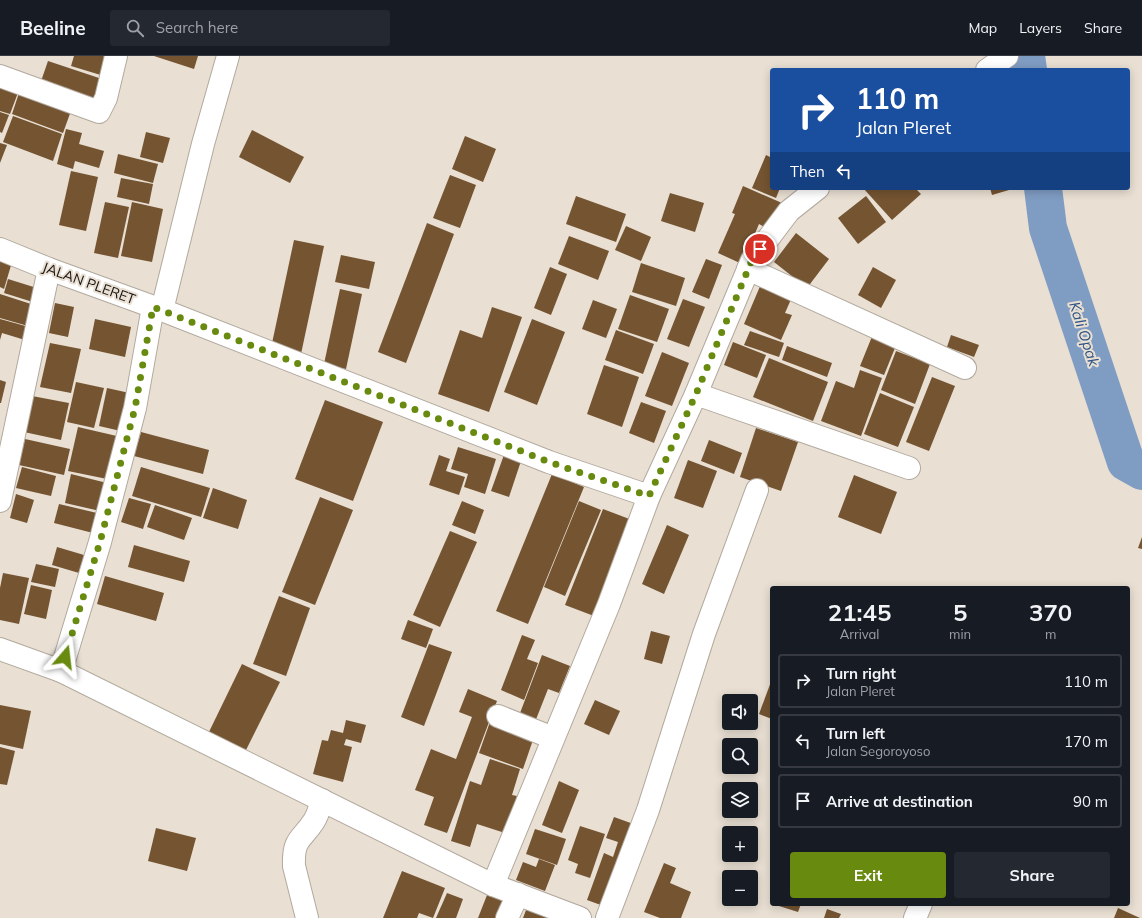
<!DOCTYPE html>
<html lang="en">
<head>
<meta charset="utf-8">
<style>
  body { margin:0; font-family:Mulish,sans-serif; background:#242831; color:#f1f3f6; height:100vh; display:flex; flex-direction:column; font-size:15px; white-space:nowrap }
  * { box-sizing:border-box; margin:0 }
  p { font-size:13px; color:#9ea1a6 }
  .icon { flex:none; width:22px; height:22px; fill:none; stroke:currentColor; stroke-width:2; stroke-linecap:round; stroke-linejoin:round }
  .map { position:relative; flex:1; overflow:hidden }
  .details { position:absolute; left:770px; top:530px; width:360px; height:320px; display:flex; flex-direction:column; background:#171b24; border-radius:4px; box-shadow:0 2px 10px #0003 }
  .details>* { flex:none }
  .banner { position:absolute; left:770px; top:12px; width:360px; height:122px; border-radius:4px; box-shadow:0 2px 10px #0003; background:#1a4fa0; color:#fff; overflow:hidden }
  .buttons { position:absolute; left:722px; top:638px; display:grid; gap:8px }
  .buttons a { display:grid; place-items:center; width:36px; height:36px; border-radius:4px; background:#171b24; box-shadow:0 2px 10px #0003; font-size:20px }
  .pin { position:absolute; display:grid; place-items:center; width:34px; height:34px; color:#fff; margin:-17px; border:2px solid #fff; border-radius:50%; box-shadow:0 1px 4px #0007 }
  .me { position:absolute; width:44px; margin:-22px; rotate:17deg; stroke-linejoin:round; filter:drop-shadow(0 0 3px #0008) }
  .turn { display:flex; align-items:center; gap:14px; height:84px; padding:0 20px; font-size:18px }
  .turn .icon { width:52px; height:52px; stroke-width:2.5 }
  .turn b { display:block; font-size:28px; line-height:34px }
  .then { display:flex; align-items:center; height:38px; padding:0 20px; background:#0003; gap:8px; font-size:15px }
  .eta { display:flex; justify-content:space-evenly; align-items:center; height:68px; text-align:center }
  .eta b { font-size:24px; font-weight:700; line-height:28px }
  .action { display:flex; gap:8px; margin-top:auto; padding:8px 20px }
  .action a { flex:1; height:46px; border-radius:4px; background:#678a0f; color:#fff; font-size:16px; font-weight:700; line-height:46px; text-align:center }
  .action a+a { background:#242831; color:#f1f3f6 }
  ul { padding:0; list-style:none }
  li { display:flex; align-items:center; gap:12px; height:54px; margin:0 8px 6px; padding:0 12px; border:2px solid #363941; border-radius:4px }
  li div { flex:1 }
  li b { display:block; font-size:15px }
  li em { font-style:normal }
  header { display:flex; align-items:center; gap:24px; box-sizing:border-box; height:56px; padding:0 20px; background:#171b24; border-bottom:1px solid #363941 }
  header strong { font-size:19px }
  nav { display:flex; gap:22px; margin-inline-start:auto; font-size:14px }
  .search { width:280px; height:36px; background:#242831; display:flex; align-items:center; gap:10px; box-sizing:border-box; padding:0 14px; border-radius:4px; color:#9ea1a6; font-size:15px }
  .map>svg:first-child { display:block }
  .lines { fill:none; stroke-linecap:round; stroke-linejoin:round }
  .river { stroke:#7f9cc3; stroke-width:38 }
  .building { fill:#745431 }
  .minor-casing { stroke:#b2a99e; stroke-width:24 }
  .major-casing { stroke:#b2a99e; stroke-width:24 }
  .minor { stroke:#fff; stroke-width:22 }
  .major { stroke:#fff; stroke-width:22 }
  .route { stroke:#678a0f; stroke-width:7; stroke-dasharray:0 12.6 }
  .labels { text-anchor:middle; stroke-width:4; stroke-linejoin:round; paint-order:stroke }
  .street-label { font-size:14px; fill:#16130f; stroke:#e9dfd3 }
  .water-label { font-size:15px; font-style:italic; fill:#2c5386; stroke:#e9dfd3 }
</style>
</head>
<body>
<header>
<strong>Beeline</strong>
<div class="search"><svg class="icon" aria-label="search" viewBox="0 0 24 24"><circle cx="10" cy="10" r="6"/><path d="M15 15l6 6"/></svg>Search here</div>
<nav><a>Map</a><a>Layers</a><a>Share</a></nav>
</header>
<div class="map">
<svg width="1142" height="862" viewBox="0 0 1142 862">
  <rect width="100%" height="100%" fill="#e9dfd3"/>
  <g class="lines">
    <g class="river">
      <polyline points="1026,0 1028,14"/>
      <polyline points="1043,132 1048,172 1126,406 1142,415"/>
    </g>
  </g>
  <g class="building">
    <polygon points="74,0 103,0 109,2 104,20 71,10"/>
    <polygon points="154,0 198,0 194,13"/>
    <polygon points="48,5 105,24 97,50 39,31"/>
    <polygon points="0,27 19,34 10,58 0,55"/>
    <polygon points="20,34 72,52 63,77 12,58"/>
    <polygon points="0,56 9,59 2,77 0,76"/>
    <polygon points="13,60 62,78 53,105 3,86"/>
    <polygon points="66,73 82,77 79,88 104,95 99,112 75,105 73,113 57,108"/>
    <polygon points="252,74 304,101 290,127 239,101"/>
    <polygon points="146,76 170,82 163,107 140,101"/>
    <polygon points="465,80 496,93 483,126 452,113"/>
    <polygon points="0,87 7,89 0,107"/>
    <polygon points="118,98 158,108 153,127 114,117"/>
    <polygon points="766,99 772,102 772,132 780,132 776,142 752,132"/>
    <polygon points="71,115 98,121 86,175 59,169"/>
    <polygon points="450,119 476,129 460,172 433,162"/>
    <polygon points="121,122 153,128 149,148 117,141"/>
    <polygon points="743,130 782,147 770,174 759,168 742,208 718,197 735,158 732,157"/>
    <polygon points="863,132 915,132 921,138 892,164"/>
    <polygon points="990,132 1009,132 1009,134 992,139"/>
    <polygon points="670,137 704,147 695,176 661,165"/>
    <polygon points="576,140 626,158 616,186 566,168"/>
    <polygon points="866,140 886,166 858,188 838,162"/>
    <polygon points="105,146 129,151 118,202 94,197"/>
    <polygon points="132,146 163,153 152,206 121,200"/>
    <polygon points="427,167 454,178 406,307 378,296"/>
    <polygon points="626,170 651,181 641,205 615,194"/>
    <polygon points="796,177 829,203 807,232 774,206"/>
    <polygon points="569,180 609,195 598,224 558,208"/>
    <polygon points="294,184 324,190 301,298 271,292"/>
    <polygon points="341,199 375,206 369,233 335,226"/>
    <polygon points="0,203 12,206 4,233 0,231"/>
    <polygon points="706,203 722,209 709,243 692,236"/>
    <polygon points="641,207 685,222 676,250 632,236"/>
    <polygon points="550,211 567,218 551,259 534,252"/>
    <polygon points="873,211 896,224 881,252 858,239"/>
    <polygon points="8,223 40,233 36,247 4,237"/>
    <polygon points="761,228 792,241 785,257 792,259 781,284 744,268"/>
    <polygon points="340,233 362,238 346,313 324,308"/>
    <polygon points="0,238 34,249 28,270 0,262"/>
    <polygon points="630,239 669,253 657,286 618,273"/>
    <polygon points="683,243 705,251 689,291 667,283"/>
    <polygon points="593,244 617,253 606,282 582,273"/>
    <polygon points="55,247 74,251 68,281 49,277"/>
    <polygon points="492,251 522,261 489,356 438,338 460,274 482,282"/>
    <polygon points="0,263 29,271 25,284 2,277 0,284"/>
    <polygon points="95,263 131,271 125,301 89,293"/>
    <polygon points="532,263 565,276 537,349 504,336"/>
    <polygon points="616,274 654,288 643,318 605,304"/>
    <polygon points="750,275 784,287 779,301 744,289"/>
    <polygon points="873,278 897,287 884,319 860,310"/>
    <polygon points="951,279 979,289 974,301 947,291"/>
    <polygon points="733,286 766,299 757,322 724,309"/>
    <polygon points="50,287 81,293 71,337 40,331"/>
    <polygon points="787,290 832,307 827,321 782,304"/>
    <polygon points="896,295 930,308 915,348 881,334"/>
    <polygon points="662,296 689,307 672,350 645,340"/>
    <polygon points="769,302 828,326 813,365 753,341"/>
    <polygon points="604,309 639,321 622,371 587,358"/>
    <polygon points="860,314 882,322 861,380 821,365 836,325 854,332"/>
    <polygon points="932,321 955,330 929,395 906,386"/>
    <polygon points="0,324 6,326 1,347 0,347"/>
    <polygon points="76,326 104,332 94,372 67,366"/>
    <polygon points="107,332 134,338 125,376 99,370"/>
    <polygon points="880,337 914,351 898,391 864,378"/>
    <polygon points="32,340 69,347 61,384 24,376"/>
    <polygon points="325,344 383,366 353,445 295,423"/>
    <polygon points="641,346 666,355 654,387 629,377"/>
    <polygon points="78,371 121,381 112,424 68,415"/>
    <polygon points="756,372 798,386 781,435 740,421"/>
    <polygon points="141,376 209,394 203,418 134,400"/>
    <polygon points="25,383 70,393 64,419 19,409"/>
    <polygon points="709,384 742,397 734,418 701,405"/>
    <polygon points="458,391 496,403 485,438 464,431 468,418 451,413"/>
    <polygon points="505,396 522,402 509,441 491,435"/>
    <polygon points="439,399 450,403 446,415 465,421 459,439 429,429"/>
    <polygon points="688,404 717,415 703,452 674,442"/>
    <polygon points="22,411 56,420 51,440 16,432"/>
    <polygon points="141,411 210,432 201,461 132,440"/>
    <polygon points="71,418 107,427 100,455 65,447"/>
    <polygon points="552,418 584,431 528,568 496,555"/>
    <polygon points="854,419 897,436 881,478 838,461"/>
    <polygon points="213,432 247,444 238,473 203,462"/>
    <polygon points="16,438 34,444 27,467 10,462"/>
    <polygon points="320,441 353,454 315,549 282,536"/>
    <polygon points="129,442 151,448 143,473 121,466"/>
    <polygon points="462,445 484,454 475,478 452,469"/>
    <polygon points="579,445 601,454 565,540 544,531"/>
    <polygon points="59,448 97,457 93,477 54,467"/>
    <polygon points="155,449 192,462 184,484 147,471"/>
    <polygon points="603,453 632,464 594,560 565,549"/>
    <polygon points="667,469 689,479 664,538 642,528"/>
    <polygon points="450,475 477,486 440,571 413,559"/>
    <polygon points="1142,481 1142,493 1138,492"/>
    <polygon points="134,489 190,505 184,526 128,511"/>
    <polygon points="57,491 84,499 79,517 52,509"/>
    <polygon points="36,508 59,513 55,531 31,526"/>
    <polygon points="3,517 29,522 19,568 0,564 0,532"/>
    <polygon points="105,520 164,537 156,565 97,548"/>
    <polygon points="31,529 52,534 46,563 24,558"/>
    <polygon points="279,540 310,552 286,620 253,608"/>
    <polygon points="408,564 433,573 426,592 401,583"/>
    <polygon points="651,575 670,580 662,608 644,603"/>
    <polygon points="522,579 535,584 527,603 538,607 524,644 501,634"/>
    <polygon points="429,588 452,596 424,670 401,661"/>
    <polygon points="542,599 570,610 559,637 548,633 533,671 517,665"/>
    <polygon points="242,608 280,626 244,698 207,680"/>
    <polygon points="772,623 772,663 759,658"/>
    <polygon points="468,633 497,645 447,777 424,769 434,741 415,734 431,693 456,703 472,661 459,656"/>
    <polygon points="595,644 620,655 609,679 584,668"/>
    <polygon points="0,649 31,655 23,693 0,688"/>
    <polygon points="491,663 535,678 523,713 479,697"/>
    <polygon points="346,664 366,669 361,687 346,683 344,689 352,691 343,726 313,718 322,684 328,685 331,674 343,677"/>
    <polygon points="0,691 15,695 7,729 0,728"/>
    <polygon points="490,703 520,713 512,739 517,740 505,777 477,768 470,791 451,785 470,725 481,729"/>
    <polygon points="559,725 579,734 562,777 542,769"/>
    <polygon points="614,761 639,770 609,852 587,844 604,797 613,801 618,786 606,782"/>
    <polygon points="580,770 605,778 590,822 575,817 578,808 568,804"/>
    <polygon points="156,772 196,782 187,815 148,805"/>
    <polygon points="535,773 566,783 557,809 526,798"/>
    <polygon points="539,803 555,809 545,835 516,824 523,806 536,811"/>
    <polygon points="664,807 676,812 670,827 691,836 681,862 660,862 644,856"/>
    <polygon points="402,815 445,832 433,862 419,857 417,862 383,862"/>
    <polygon points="489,834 510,843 502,862 478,862"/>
    <polygon points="447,837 463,843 456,862 436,862"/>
    <polygon points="780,848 801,848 798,856 779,850"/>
    <polygon points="1118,852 1140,862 1114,862"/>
    <polygon points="827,853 841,858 839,862 824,862"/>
    <polygon points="526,854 548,862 523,862"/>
  </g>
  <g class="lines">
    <defs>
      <g id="minor">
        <polyline points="0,20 99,56 106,42 116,0"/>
        <polyline points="748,213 965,312"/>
        <polyline points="162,254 203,88 228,0"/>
        <polyline points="696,338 909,412"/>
        <polyline points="0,445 49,213"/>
        <polyline points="0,593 61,615 493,829 580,862"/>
        <polyline points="61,615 100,486 135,352 153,251"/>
        <polyline points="498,660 553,682"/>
        <polyline points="493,829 609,548 649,440"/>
        <path d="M307,862L294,810C293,782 301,785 314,765C318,759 320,751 322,744"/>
        <polyline points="507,862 518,838"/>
        <polyline points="607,862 648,754 704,578 757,434"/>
        <polyline points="915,862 921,848"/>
      </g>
      <g id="major">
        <polyline points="987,14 1007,0"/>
        <polyline points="0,193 49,213 162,254 549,406 649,440 696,338 752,204 789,155 818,132"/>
      </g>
    </defs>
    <use href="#minor" class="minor-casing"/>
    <use href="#major" class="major-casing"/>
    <use href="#minor" class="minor"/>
    <use href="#major" class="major"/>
  </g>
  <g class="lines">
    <polyline class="route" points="65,601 100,486 135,352 153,251 549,406 649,440 696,338 752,204 760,193"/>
  </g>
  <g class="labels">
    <g class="street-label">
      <text transform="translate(89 227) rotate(20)" y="5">JALAN PLERET</text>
    </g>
    <g class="water-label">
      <text transform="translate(1084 278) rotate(72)" y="5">Kali Opak</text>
    </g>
  </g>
</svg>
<div class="buttons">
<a><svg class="icon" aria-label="sound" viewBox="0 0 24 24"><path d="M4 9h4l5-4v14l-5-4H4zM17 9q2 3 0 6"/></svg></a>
<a><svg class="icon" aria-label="search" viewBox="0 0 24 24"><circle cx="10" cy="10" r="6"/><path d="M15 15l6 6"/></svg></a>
<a><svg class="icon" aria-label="layers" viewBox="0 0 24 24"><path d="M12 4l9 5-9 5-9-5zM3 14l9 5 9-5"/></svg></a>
<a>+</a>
<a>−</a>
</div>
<div class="pin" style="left:760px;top:193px;background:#d93025"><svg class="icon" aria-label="arrive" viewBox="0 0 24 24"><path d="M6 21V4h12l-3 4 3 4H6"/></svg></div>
<svg class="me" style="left:65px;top:601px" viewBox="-20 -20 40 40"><path d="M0-17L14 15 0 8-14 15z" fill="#678a0f" stroke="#fff" stroke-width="4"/></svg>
<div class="banner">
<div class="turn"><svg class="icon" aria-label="right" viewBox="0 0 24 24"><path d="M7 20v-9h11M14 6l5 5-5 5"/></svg><div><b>110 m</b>Jalan Pleret</div></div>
<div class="then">Then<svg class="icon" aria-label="left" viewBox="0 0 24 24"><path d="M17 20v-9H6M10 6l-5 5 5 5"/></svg></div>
</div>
<section class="details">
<div class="eta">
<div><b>21:45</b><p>Arrival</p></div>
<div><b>5</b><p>min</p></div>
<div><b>370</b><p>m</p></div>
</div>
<ul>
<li><svg class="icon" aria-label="right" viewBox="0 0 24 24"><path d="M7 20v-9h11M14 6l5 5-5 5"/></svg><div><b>Turn right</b><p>Jalan Pleret</p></div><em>110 m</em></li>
<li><svg class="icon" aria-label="left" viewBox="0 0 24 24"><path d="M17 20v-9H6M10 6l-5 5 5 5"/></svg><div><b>Turn left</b><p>Jalan Segoroyoso</p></div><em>170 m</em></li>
<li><svg class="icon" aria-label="arrive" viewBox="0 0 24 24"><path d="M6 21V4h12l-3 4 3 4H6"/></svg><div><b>Arrive at destination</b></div><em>90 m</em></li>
</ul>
<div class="action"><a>Exit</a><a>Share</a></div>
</section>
</div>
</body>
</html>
